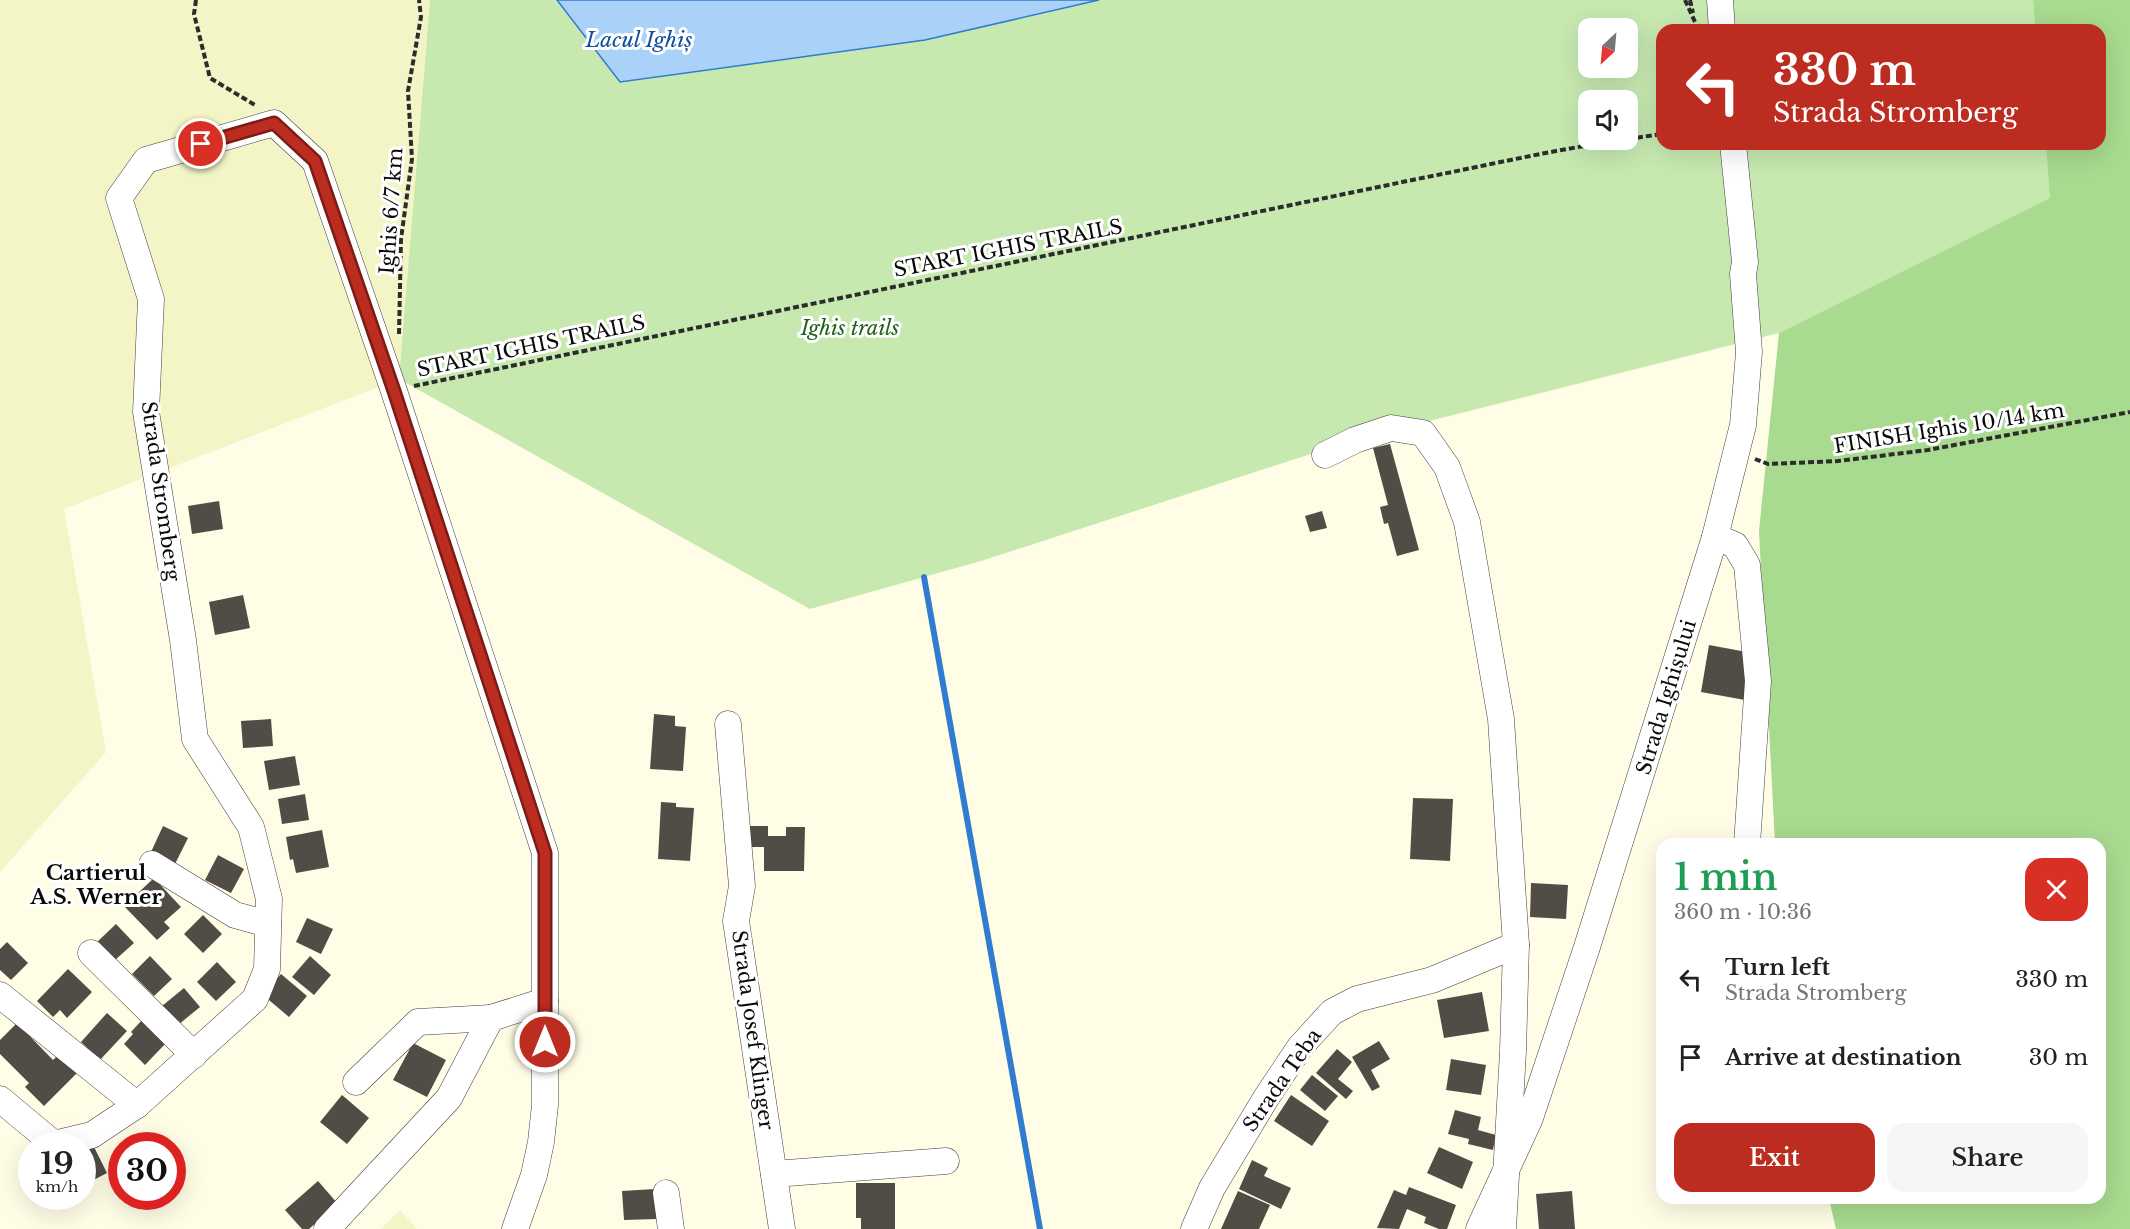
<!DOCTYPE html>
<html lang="en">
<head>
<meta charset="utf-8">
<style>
  body { margin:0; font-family:"Libre Baskerville",serif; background:#f6f6f6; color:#222; height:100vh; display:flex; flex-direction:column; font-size:22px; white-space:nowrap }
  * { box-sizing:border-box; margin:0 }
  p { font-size:20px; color:#767676 }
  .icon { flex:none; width:33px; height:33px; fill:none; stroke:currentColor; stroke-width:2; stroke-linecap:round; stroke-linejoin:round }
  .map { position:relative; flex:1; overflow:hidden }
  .drawer { position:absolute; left:1656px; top:838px; width:450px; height:366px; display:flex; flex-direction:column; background:#fff; border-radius:18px; box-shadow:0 6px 24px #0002 }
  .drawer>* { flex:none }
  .top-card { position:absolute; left:1656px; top:24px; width:450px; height:126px; border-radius:18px; box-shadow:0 6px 24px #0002; background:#bc2c20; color:#fff; overflow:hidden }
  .needle { width:39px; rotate:206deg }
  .controls { position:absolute; left:1578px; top:18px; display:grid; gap:12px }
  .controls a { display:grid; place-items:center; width:60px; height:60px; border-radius:12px; background:#fff; box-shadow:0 6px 24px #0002; font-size:30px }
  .speed { position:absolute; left:18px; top:1132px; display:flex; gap:12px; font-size:30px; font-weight:700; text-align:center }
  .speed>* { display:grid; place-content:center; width:78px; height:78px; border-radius:50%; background:#fff; box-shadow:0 6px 24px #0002; line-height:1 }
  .speed small { font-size:15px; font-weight:400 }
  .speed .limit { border:9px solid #d22; background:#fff; color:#111 }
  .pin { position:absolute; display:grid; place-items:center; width:51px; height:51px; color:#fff; margin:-26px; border:3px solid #fff; border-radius:50%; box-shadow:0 2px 6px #0007 }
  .me { position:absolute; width:66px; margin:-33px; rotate:0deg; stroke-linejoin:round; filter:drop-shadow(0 0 4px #0008) }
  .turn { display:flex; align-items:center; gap:21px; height:126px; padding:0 18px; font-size:27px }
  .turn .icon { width:78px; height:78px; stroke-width:2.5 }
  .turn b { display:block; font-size:42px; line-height:51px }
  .round { display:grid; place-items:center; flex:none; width:63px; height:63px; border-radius:18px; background:#f6f6f6 }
  .summary { display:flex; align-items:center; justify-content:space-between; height:102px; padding:0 18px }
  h1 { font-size:36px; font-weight:600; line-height:45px; color:#1e9e55 }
  .action { display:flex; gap:12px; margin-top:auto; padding:12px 18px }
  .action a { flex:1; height:69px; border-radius:18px; background:#bc2c20; color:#fff; font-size:24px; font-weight:600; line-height:69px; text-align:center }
  .action a+a { background:#f6f6f6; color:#222 }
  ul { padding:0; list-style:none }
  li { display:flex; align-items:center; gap:18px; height:78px; padding:0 18px }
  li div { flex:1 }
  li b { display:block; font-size:22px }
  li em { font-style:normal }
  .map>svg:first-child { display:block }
  .farmland { fill:#f3f5c7 }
  .green { fill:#c7e9b0; fill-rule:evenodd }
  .forest { fill:#a8da8f }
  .water { fill:#aad1f7; stroke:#2f7cd0; stroke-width:1.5 }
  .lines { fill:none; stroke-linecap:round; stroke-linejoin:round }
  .stream { stroke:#2f7cd0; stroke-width:6 }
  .building { fill:#524c46 }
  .minor-casing { stroke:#3d3d3d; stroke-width:27 }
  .path { stroke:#2c2c2c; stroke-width:4; stroke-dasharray:6 3; stroke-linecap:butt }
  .minor { stroke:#fff; stroke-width:26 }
  .route-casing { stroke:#7a1d15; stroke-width:15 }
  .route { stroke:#bc2c20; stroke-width:10 }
  .labels { text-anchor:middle; stroke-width:6; stroke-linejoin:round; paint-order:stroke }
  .street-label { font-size:20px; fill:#0a0a0a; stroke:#fff }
  .park-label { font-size:20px; font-style:italic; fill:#20611a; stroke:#fff }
  .water-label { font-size:21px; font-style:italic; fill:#124f9d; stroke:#fff }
  .neighbourhood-label { font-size:21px; font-weight:bold; fill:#0a0a0a; stroke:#fff }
</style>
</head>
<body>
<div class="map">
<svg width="2130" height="1229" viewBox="0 0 2130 1229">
  <rect width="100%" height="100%" fill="#fffde6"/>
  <g class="farmland">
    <polygon points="0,0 430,0 399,379 64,509 106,752 0,872"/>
    <polygon points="400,1210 417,1229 381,1229"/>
  </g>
  <path class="green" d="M430,0H557L620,82L925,40L1099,0H2033L2035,30H1662V144H2046L2051,198L1779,333L1354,440L981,561L810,609L399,379ZM1588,28H1628V68H1588ZM1588,100H1628V140H1588Z"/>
  <polygon class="forest" points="2033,0 2130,0 2130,1229 1836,1229 1829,1199 2100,1198 2100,844 1775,844 1759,531 1779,333 2050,198 2046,144 2100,144 2100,30 2035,30"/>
  <polygon class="water" points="557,0 1099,0 925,40 620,82"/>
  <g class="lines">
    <polyline class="stream" points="924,577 1040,1229"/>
  </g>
  <g class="building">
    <polygon points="1390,444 1419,550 1397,556 1388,523 1384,524 1380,507 1388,505 1373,448"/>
    <polygon points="219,501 223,529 192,534 188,506"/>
    <polygon points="1322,511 1327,528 1310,532 1305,516"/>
    <polygon points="243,595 250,628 215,635 209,602"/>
    <polygon points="1709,645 1752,653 1745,700 1701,692"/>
    <polygon points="654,714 675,716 675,726 686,727 683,771 650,769"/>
    <polygon points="271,719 273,746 243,748 241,721"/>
    <polygon points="295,756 300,785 269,790 264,761"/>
    <polygon points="305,794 309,820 282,824 278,799"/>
    <polygon points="1413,798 1453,799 1450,861 1410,859"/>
    <polygon points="661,802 676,803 676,807 694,808 690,861 658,859"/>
    <polygon points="163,826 188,838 175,864 151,852"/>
    <polygon points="748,826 768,826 768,836 786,836 786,827 805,827 804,871 764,871 764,847 748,847"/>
    <polygon points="322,830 329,867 296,873 293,859 290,860 286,837"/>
    <polygon points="218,855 244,869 231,893 205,880"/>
    <polygon points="154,878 181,907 164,922 170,928 157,940 124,906"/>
    <polygon points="1531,883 1568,885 1566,919 1530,917"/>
    <polygon points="203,915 222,934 203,953 184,934"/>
    <polygon points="307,918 333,929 321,954 296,942"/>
    <polygon points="116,924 134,943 114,961 96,943"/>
    <polygon points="7,942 28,963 11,980 0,970 0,949"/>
    <polygon points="150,956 172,979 154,996 132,974"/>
    <polygon points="310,956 331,975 314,995 292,977"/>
    <polygon points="217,962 236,982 216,1001 197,982"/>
    <polygon points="68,969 92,992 67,1018 60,1010 53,1017 37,1001"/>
    <polygon points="281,974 307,996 289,1017 263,995"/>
    <polygon points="184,988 200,1007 178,1025 162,1006"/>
    <polygon points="1482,992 1489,1031 1444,1038 1437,1000"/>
    <polygon points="107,1013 127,1031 100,1060 81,1042"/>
    <polygon points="142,1020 166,1043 145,1065 124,1044 133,1034 131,1032"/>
    <polygon points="17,1023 53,1060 60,1053 79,1071 44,1106 25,1087 29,1083 0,1054 0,1040"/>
    <polygon points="1379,1041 1390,1059 1371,1070 1380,1087 1372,1091 1352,1057"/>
    <polygon points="413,1043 446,1060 427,1097 393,1080"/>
    <polygon points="1337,1049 1352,1062 1338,1079 1353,1091 1346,1099 1316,1073"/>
    <polygon points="1451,1059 1486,1065 1481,1095 1446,1090"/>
    <polygon points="1312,1075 1338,1096 1325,1111 1300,1090"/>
    <polygon points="342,1095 369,1118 347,1144 320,1122"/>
    <polygon points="1291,1095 1329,1121 1312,1146 1274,1121"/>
    <polygon points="1455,1110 1481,1117 1478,1130 1496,1135 1493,1150 1468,1144 1469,1139 1448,1134"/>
    <polygon points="89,1137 107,1173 82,1186 82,1146"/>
    <polygon points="1439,1147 1473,1162 1462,1189 1427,1173"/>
    <polygon points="1252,1160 1268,1168 1264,1176 1291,1188 1281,1209 1239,1189"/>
    <polygon points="318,1181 338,1204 309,1229 302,1229 285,1210"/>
    <polygon points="856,1183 895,1183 895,1229 861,1229 861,1218 856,1218"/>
    <polygon points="1409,1187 1456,1205 1447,1229 1439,1229 1424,1223 1426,1217 1407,1209 1399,1229 1377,1228 1394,1190 1406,1195"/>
    <polygon points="655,1189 657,1219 624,1220 622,1191"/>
    <polygon points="1238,1191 1270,1205 1259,1229 1221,1229"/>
    <polygon points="1572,1191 1575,1229 1539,1229 1536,1194"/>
  </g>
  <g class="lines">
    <defs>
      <g id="minor">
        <polyline points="1720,0 1722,30"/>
        <polyline points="1325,455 1355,440 1391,428 1423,433 1447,467 1467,522 1501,719 1516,945 1513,1051 1503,1229"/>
        <polyline points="1715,537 1735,545 1747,565 1758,681 1747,844"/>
        <polyline points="728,724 742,886 736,921 782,1229"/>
        <polyline points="152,864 235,915 268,924"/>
        <polyline points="91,953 194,1055"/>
        <polyline points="0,995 137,1105"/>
        <polyline points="356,1082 418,1022 491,1018"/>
        <polyline points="0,1099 54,1144 92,1135 137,1105 255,999 267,969 269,899 251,827 195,739 183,640 146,412 151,299 119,198 146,160 274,123 315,161 394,391 545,853 545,1105 541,1142 534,1175 515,1229"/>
        <polyline points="774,1174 946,1161"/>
        <polyline points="666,1193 671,1229"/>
        <polyline points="327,1229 449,1098 491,1018 545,1001"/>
        <polyline points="1194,1229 1212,1188 1266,1098 1300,1047 1332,1012 1357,999 1432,980 1516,945"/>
        <polyline points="1479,1229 1530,1118 1587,947 1715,537 1743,425 1749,352 1743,274 1745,262 1733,144"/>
      </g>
    </defs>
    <use href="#minor" class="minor-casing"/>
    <g class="path">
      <polyline points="196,0 194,14 210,78 255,105"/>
      <polyline points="1685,0 1695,22 1696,30"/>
      <polyline points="1690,0 1693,13"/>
      <polyline points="1628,139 1662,134"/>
      <polyline points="399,334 401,239 412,159 408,91 421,17 419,0"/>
      <path d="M414,386L1422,178C1489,165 1556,149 1624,140"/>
      <polyline points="1755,459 1768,464 1838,461 1928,450 2130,412"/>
    </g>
    <use href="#minor" class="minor"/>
  </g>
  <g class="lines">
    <defs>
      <polyline id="route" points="201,144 274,123 315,161 394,391 545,853 545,1042"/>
    </defs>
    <use href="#route" class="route-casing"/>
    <use href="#route" class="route"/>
  </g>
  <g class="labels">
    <g class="street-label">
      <text transform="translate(391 211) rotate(-86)" y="7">Ighis 6/7 km</text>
      <text transform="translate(1008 248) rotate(-11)" y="7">START IGHIS TRAILS</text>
      <text transform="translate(531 346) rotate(-12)" y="7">START IGHIS TRAILS</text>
      <text transform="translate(1949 428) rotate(-9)" y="7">FINISH Ighis 10/14 km</text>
      <text transform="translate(161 491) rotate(82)" y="7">Strada Stromberg</text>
      <text transform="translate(1666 697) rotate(-73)" y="7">Strada Ighișului</text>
      <text transform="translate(753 1030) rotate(82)" y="7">Strada Josef Klinger</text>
      <text transform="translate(1282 1080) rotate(-55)" y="7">Strada Teba</text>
    </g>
    <g class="park-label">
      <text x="850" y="335">Ighis trails</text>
    </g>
    <g class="water-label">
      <text x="639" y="47">Lacul Ighiș</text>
    </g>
    <g class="neighbourhood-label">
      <text x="96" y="880">Cartierul<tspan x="96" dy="24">A.S. Werner</tspan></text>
    </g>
  </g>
</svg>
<div class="controls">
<a><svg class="needle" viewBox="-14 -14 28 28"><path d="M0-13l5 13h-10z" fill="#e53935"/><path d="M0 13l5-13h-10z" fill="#767676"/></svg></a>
<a><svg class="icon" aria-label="sound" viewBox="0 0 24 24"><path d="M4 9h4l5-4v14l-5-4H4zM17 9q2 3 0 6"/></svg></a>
</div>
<div class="speed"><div>19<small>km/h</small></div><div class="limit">30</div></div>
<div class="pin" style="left:201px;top:144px;background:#d93025"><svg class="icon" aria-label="arrive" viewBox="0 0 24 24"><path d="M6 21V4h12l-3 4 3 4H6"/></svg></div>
<svg class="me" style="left:545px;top:1042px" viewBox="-20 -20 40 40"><circle r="17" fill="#bc2c20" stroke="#fff" stroke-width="3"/><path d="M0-11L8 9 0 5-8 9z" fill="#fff"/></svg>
<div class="top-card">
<div class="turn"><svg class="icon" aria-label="left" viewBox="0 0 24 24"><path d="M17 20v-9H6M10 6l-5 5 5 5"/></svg><div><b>330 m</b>Strada Stromberg</div></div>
</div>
<section class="drawer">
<div class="summary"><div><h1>1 min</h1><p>360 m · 10:36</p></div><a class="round" style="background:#d93025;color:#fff"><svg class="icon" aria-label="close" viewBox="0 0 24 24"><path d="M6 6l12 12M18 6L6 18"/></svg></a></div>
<ul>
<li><svg class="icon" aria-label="left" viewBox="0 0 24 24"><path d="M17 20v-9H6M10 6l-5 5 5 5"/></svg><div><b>Turn left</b><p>Strada Stromberg</p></div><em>330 m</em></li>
<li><svg class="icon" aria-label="arrive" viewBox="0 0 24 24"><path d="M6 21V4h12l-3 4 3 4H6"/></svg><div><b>Arrive at destination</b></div><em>30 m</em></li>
</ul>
<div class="action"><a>Exit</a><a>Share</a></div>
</section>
</div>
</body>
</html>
